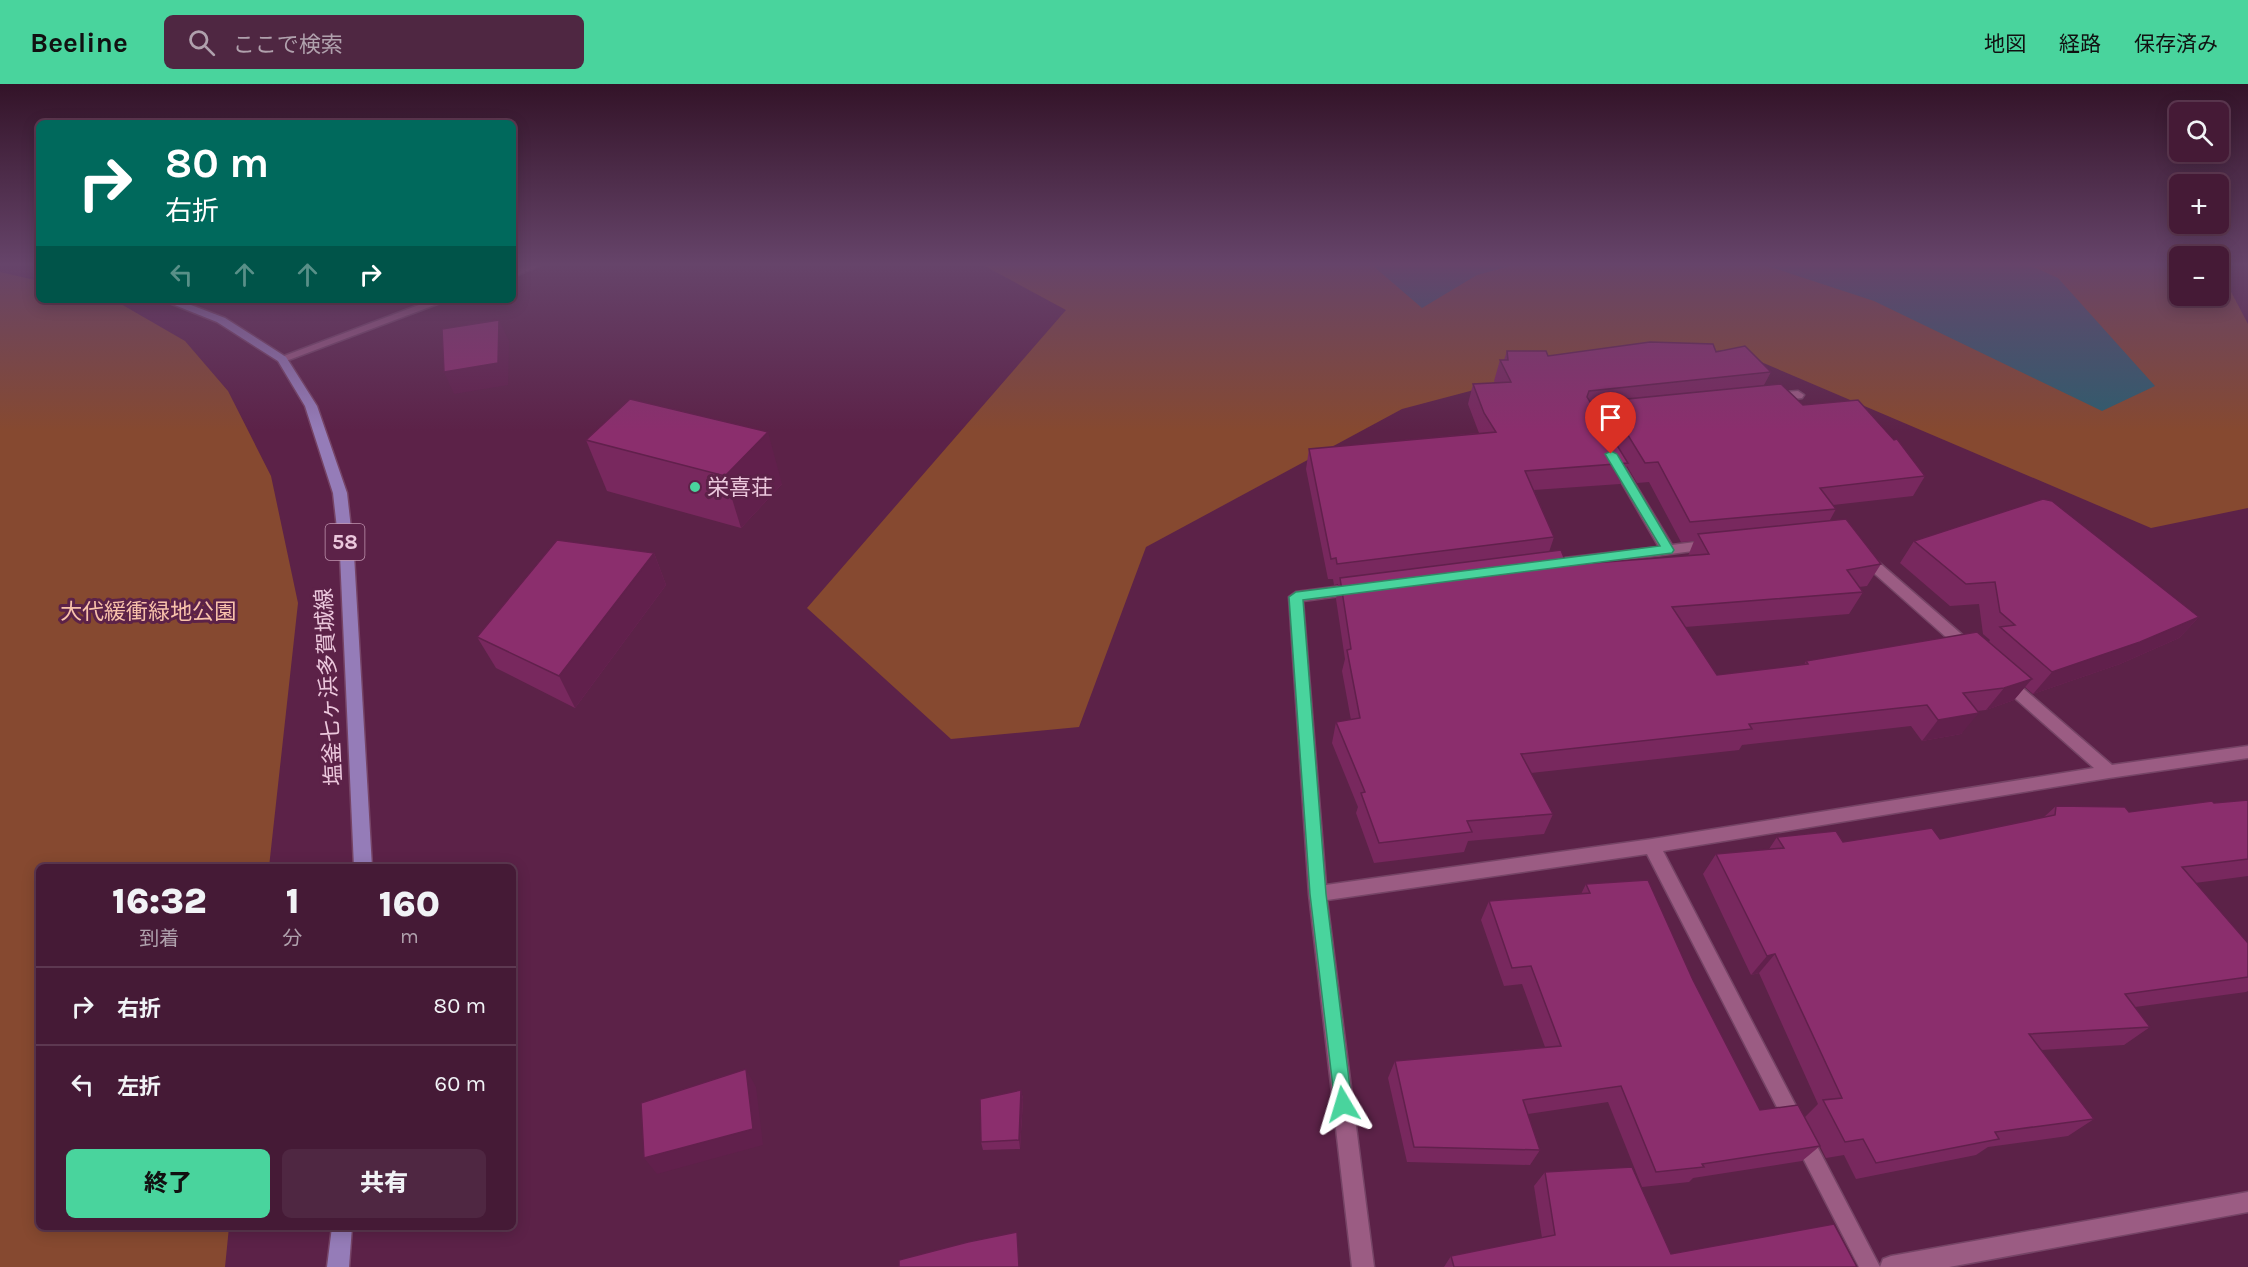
<!DOCTYPE html>
<html lang="ja">
<head>
<meta charset="utf-8">
<style>
  body { margin:0; font-family:Karla,"Noto Sans JP",sans-serif; background:#4f2742; color:#f1f3f6; height:100vh; display:flex; flex-direction:column; font-size:22px; white-space:nowrap }
  * { box-sizing:border-box; margin:0 }
  p { font-size:20px; color:#b0a1ad }
  .icon { flex:none; width:33px; height:33px; fill:none; stroke:currentColor; stroke-width:2; stroke-linecap:round; stroke-linejoin:round }
  .map { position:relative; flex:1; overflow:hidden }
  .details { position:absolute; left:36px; top:780px; width:480px; height:366px; display:flex; flex-direction:column; background:#451a36; border-radius:9px; box-shadow:0 3px 15px #0003,0 0 0 2px #5d3851 }
  .details>* { flex:none }
  .banner { position:absolute; left:36px; top:36px; width:480px; height:183px; border-radius:9px; box-shadow:0 3px 15px #0003,0 0 0 2px #5d3851; background:#00695c; color:#fff; overflow:hidden }
  .controls { position:absolute; left:2169px; top:18px; display:grid; gap:12px }
  .controls a { display:grid; place-items:center; width:60px; height:60px; border-radius:9px; background:#451a36; box-shadow:0 3px 15px #0003,0 0 0 2px #5d3851; font-size:30px }
  .pin { position:absolute; display:grid; place-items:center; width:51px; height:51px; color:#fff; margin:-62px -26px; border-radius:50% 50% 50% 0; rotate:-45deg; box-shadow:0 0 6px #0007 }
  .pin .icon { rotate:45deg }
  .me { position:absolute; width:66px; margin:-33px; rotate:353deg; stroke-linejoin:round; filter:drop-shadow(0 0 4px #0008) }
  .turn { display:flex; align-items:center; gap:21px; height:126px; padding:0 30px; font-size:27px }
  .turn .icon { width:78px; height:78px; stroke-width:2.5 }
  .turn b { display:block; font-size:42px; line-height:51px }
  .lanes { display:flex; align-items:center; height:57px; padding:0 30px; background:#0003; justify-content:center; gap:30px; direction:ltr }
  .lanes .off { opacity:.35 }
  .eta { display:flex; justify-content:space-evenly; align-items:center; height:102px; text-align:center }
  .eta b { font-size:36px; font-weight:800; line-height:42px }
  .primary-button { display:flex; gap:12px; margin-top:auto; padding:12px 30px }
  .primary-button a { flex:1; height:69px; border-radius:9px; background:#49d49d; color:#111; font-size:24px; font-weight:800; line-height:69px; text-align:center }
  .primary-button a+a { background:#4f2742; color:#f1f3f6 }
  ul { padding:0; list-style:none }
  li { display:flex; align-items:center; gap:18px; height:78px; padding:0 30px; border-top:2px solid #5d3851 }
  li div { flex:1 }
  li b { display:block; font-size:22px }
  li em { font-style:normal }
  header { display:flex; align-items:center; gap:36px; box-sizing:border-box; height:84px; padding:0 30px; background:#49d49d; color:#111 }
  header strong { font-size:28px }
  nav { display:flex; gap:33px; margin-inline-start:auto; font-size:21px }
  .search { width:420px; height:54px; background:#4f2742; display:flex; align-items:center; gap:15px; box-sizing:border-box; padding:0 21px; border-radius:9px; color:#b0a1ad; font-size:22px }
  .map>svg:first-child { display:block }
  .green { fill:#864930 }
  .water { fill:#2e5d6d }
  .lines { fill:none; stroke-linecap:round; stroke-linejoin:round }
  .minor-casing { stroke:#764466; stroke-width:3 }
  .tertiary-casing { stroke:#764466; stroke-width:3 }
  .primary-casing { stroke:#764466; stroke-width:3 }
  .minor { fill:#9b5c83; fill-rule:evenodd }
  .tertiary { fill:#9b5c83; fill-rule:evenodd }
  .primary { fill:#957cb8; fill-rule:evenodd }
  .wall { fill:#78285e; fill-rule:evenodd }
  .shaded-wall { fill:#61204c }
  .building { fill:#8b2e6d; stroke:#61204c; stroke-width:1.5 }
  .route { fill:#49d49d; stroke:#2f8a66; stroke-width:1.5 }
  .poi-dot { fill:#49d49d; stroke:#5c2248; stroke-width:2 }
  .labels { text-anchor:middle; stroke-width:6; stroke-linejoin:round; paint-order:stroke }
  .shield { fill:#5c2248; stroke:#c196b0; stroke-width:1.5 }
  .shield-label { font-size:21px; font-weight:bold; fill:#ecc8dd }
  .poi-label { font-size:22px; fill:#ecc8dd; stroke:#5c2248; text-anchor:start }
  .park-label { font-size:22px; fill:#f8c2ab; stroke:#5c2248 }
  .street-label { font-size:22px; fill:#ecc8dd; stroke:#5c2248 }
</style>
</head>
<body>
<header>
<strong>Beeline</strong>
<div class="search"><svg class="icon" aria-label="search" viewBox="0 0 24 24"><circle cx="10" cy="10" r="6"/><path d="M15 15l6 6"/></svg>ここで検索</div>
<nav><a>地図</a><a>経路</a><a>保存済み</a></nav>
</header>
<div class="map">
<svg width="2248" height="1183" viewBox="0 0 2248 1183">
  <rect width="100%" height="100%" fill="#5c2248"/>
  <g class="green">
    <polygon points="983,181 2179,181 2180,212 2218,212 2219,185 2248,240 2248,424 2151,444 1733,266 1602,272 1402,325 1146,463 1079,643 951,655 807,524 1066,226"/>
    <polygon points="0,188 39,197 39,216 114,216 185,257 228,307 271,392 298,519 269,783 39,783 39,1143 229,1143 225,1183 0,1183"/>
  </g>
  <g class="water">
    <polygon points="1372,181 1514,181 1477,191 1422,224"/>
    <polygon points="1764,181 2029,181 2058,194 2155,302 2102,327 1874,217"/>
  </g>
  <g class="lines">
    <defs>
      <g id="minor">
        <polygon points="1798,307 1804,311 1802,314 1772,317 1766,313 1772,309"/>
        <polygon points="1614,371 1620,375 1672,461 1711,456 1718,461 1716,464 1547,486 1542,484 1540,481 1547,476 1659,463 1608,375"/>
        <polygon points="1863,467 1868,469 1974,561 1976,565 1974,569 1964,569 1858,475 1856,472"/>
        <polygon points="1357,500 1364,505 1362,509 1303,517 1326,801 1652,755 2094,684 2000,601 1997,597 2000,593 2010,593 2112,681 2248,662 2248,674 2109,694 1663,767 1880,1183 1883,1175 1891,1172 2248,1108 2248,1128 1949,1183 1859,1183 1647,770 1327,816 1374,1183 1352,1183 1309,810 1289,513 1296,508"/>
      </g>
      <g id="tertiary">
        <polygon points="526,181 541,181 513,193 513,186"/>
        <polygon points="432,216 448,216 286,277 282,278 276,275"/>
      </g>
      <g id="primary">
        <polygon points="162,216 178,216 225,234 286,273 317,322 347,409 354,471 372,783 354,783 340,471 333,409 305,322 278,277 217,238"/>
        <polygon points="332,1143 352,1143 349,1183 327,1183"/>
      </g>
    </defs>
    <use href="#minor" class="minor-casing"/>
    <use href="#tertiary" class="tertiary-casing"/>
    <use href="#primary" class="primary-casing"/>
    <use href="#minor" class="minor"/>
    <use href="#tertiary" class="tertiary"/>
    <use href="#primary" class="primary"/>
  </g>
  <g class="wall">
    <path d="M1507,267L1548,272L1716,268L1771,288L1764,301L1803,321L1925,392L1913,412L1833,421L1836,425L1830,436L1881,480L1867,502L1859,503L1863,508L1849,530L1685,543L1717,591L1804,581L1806,577L1989,558L1990,556L1983,550L1979,520L1950,522L1900,479L1914,457L2199,533L2179,554L2120,580L2033,610L2025,603L2014,616L1986,626L1977,627L1961,650L1922,657L1911,642L1742,661L1739,666L1531,689L1553,730L1544,750L1468,757L1464,768L1374,779L1356,729L1358,723L1332,659L1336,638L1351,636L1342,587L1345,575L1336,515L1338,500L1334,501L1333,495H1328L1306,385L1309,365L1479,349L1468,320L1473,300L1495,299L1494,297L1500,276H1504ZM1604,325L1601,335L1595,326ZM1627,382L1637,399L1649,398L1681,458L1694,457L1688,472L1567,481L1549,468L1554,453L1534,406L1620,400Z"/>
    <polygon points="586,356 782,400 741,444 607,407"/>
    <polygon points="654,469 666,501 575,624 496,584 477,553"/>
    <polygon points="2248,716 2248,792 2195,799 2248,859 2248,907 2246,908 2135,923 2150,943 2124,961 2041,966 2094,1035 2068,1052 1988,1063 1976,1071 1856,1095 1844,1071 1826,1074 1820,1062 1802,1077 1693,1094 1689,1098 1642,1103 1608,1018 1528,1030 1540,1066 1530,1081 1407,1078 1388,994 1395,977 1545,963 1522,900 1504,902 1481,836 1489,817 1581,810 1586,800 1693,896 1760,1026 1805,1033 1818,1020 1759,889 1751,891 1703,790 1716,770 1769,765 1777,753 1843,758 1940,755 2044,733 2056,722 2129,728"/>
    <polygon points="1021,1006 1023,1015 1020,1065 983,1066 981,1058"/>
    <polygon points="1545,1088 1671,1170 1857,1183 1444,1183 1451,1172 1542,1154 1534,1102"/>
  </g>
  <g class="shaded-wall">
    <polygon points="366,216 377,216 368,219"/>
    <polygon points="499,236 509,257 508,301 454,310 444,288"/>
    <polygon points="768,348 782,400 741,444 725,392"/>
    <polygon points="654,469 666,501 575,624 559,592"/>
    <polygon points="2199,533 2179,554 2120,580 2033,610 2052,588"/>
    <polygon points="2032,595 2014,616 1986,626 2004,604"/>
    <polygon points="1979,629 1961,650 1922,657 1938,636"/>
    <polygon points="1775,870 1759,889 1751,891 1767,872"/>
    <polygon points="746,985 756,1003 763,1061 657,1090 644,1074"/>
    <polygon points="1021,1006 1023,1015 1020,1065 1019,1056"/>
    <polygon points="1017,1148 1018,1155 1020,1183 1019,1183"/>
  </g>
  <g class="building">
    <polygon points="499,236 498,279 444,288 442,245"/>
    <polygon points="1650,258 1713,260 1716,268 1745,262 1771,288 1589,307 1587,313 1628,379 1525,387 1554,453 1337,480 1336,474 1331,475 1309,365 1496,348 1484,329 1473,300 1511,298 1500,276 1508,276 1507,267 1546,267 1548,272"/>
    <polygon points="1781,300 1803,321 1858,316 1894,356 1897,355 1925,392 1820,404 1836,425 1690,438 1658,378 1645,379 1607,317"/>
    <polygon points="630,315 768,348 725,392 586,356"/>
    <polygon points="2043,415 2052,417 2199,533 2140,558 2052,588 2000,543 2015,541 2000,528 1995,498 1966,500 1914,457"/>
    <polygon points="1846,435 1881,480 1847,486 1863,508 1672,523 1717,591 1808,580 1806,577 1977,548 2032,595 2004,604 1963,609 1979,629 1938,636 1927,621 1749,640 1752,645 1521,670 1553,730 1467,737 1472,748 1379,759 1361,709 1365,708 1336,638 1360,634 1347,566 1351,565 1340,494 1561,466 1567,481 1709,470 1698,450"/>
    <polygon points="557,456 654,469 559,592 477,553"/>
    <polygon points="2248,716 2248,775 2182,783 2248,859 2248,893 2125,910 2150,943 2029,950 2094,1035 1995,1048 1999,1055 1876,1079 1863,1055 1845,1058 1823,1016 1842,1014 1775,870 1767,872 1716,770 1784,764 1777,753 1836,747 1843,758 1932,744 1940,755 2055,731 2056,722 2125,723 2129,728 2212,717 2214,719"/>
    <polygon points="1648,796 1693,896 1760,1026 1798,1021 1820,1062 1702,1080 1704,1083 1656,1088 1621,1002 1523,1016 1540,1066 1414,1063 1395,977 1561,962 1531,882 1512,884 1489,817 1590,809 1586,800"/>
    <polygon points="746,985 753,1045 644,1074 641,1019"/>
    <polygon points="1021,1006 1019,1056 981,1058 980,1015"/>
    <polygon points="1632,1083 1671,1170 1834,1140 1857,1183 1454,1183 1451,1172 1555,1151 1545,1088"/>
    <polygon points="1017,1148 1019,1183 899,1183 899,1176 968,1158"/>
  </g>
  <linearGradient id="sky" x2="0" y2="1"><stop stop-color="#331328"/><stop offset="0.52" stop-color="#66446a"/><stop offset="1" stop-color="#66446a" stop-opacity="0"/></linearGradient>
  <rect width="2248" height="347" fill="url(#sky)"/>
  <polygon class="route" points="1611,367 1617,370 1674,466 1672,469 1303,516 1326,810 1352,1020 1350,1026 1343,1028 1337,1026 1335,1020 1310,810 1289,513 1296,508 1660,462 1605,370"/>
  <circle class="poi-dot" cx="695" cy="403" r="6"/>
  <g class="labels">
    <rect class="shield" x="325.5" y="440" width="39" height="36" rx="4.5"/>
    <g class="shield-label">
      <text x="345" y="465">58</text>
    </g>
    <g class="poi-label">
      <text x="707" y="411">栄喜荘</text>
    </g>
    <g class="park-label">
      <text x="148" y="535">大代緩衝緑地公園</text>
    </g>
    <g class="street-label">
      <text transform="translate(328 603) rotate(-93)" y="8">塩釜七ヶ浜多賀城線</text>
    </g>
  </g>
</svg>
<div class="controls">
<a><svg class="icon" aria-label="search" viewBox="0 0 24 24"><circle cx="10" cy="10" r="6"/><path d="M15 15l6 6"/></svg></a>
<a>+</a>
<a>−</a>
</div>
<div class="pin" style="left:1611px;top:370px;background:#d93025"><svg class="icon" aria-label="arrive" viewBox="0 0 24 24"><path d="M6 21V4h12l-3 4 3 4H6"/></svg></div>
<svg class="me" style="left:1343px;top:1020px" viewBox="-20 -20 40 40"><path d="M0-17L14 15 0 8-14 15z" fill="#49d49d" stroke="#fff" stroke-width="4"/></svg>
<div class="banner">
<div class="turn"><svg class="icon" aria-label="right" viewBox="0 0 24 24"><path d="M7 20v-9h11M14 6l5 5-5 5"/></svg><div><b>80 m</b>右折</div></div>
<div class="lanes"><svg class="icon off" aria-label="left" viewBox="0 0 24 24"><path d="M17 20v-9H6M10 6l-5 5 5 5"/></svg><svg class="icon off" aria-label="ahead" viewBox="0 0 24 24"><path d="M12 20V5M6 11l6-6 6 6"/></svg><svg class="icon off" aria-label="ahead" viewBox="0 0 24 24"><path d="M12 20V5M6 11l6-6 6 6"/></svg><svg class="icon" aria-label="right" viewBox="0 0 24 24"><path d="M7 20v-9h11M14 6l5 5-5 5"/></svg></div>
</div>
<section class="details">
<div class="eta">
<div><b>16:32</b><p>到着</p></div>
<div><b>1</b><p>分</p></div>
<div><b>160</b><p>m</p></div>
</div>
<ul>
<li><svg class="icon" aria-label="right" viewBox="0 0 24 24"><path d="M7 20v-9h11M14 6l5 5-5 5"/></svg><div><b>右折</b></div><em>80 m</em></li>
<li><svg class="icon" aria-label="left" viewBox="0 0 24 24"><path d="M17 20v-9H6M10 6l-5 5 5 5"/></svg><div><b>左折</b></div><em>60 m</em></li>
</ul>
<div class="primary-button"><a>終了</a><a>共有</a></div>
</section>
</div>
</body>
</html>
